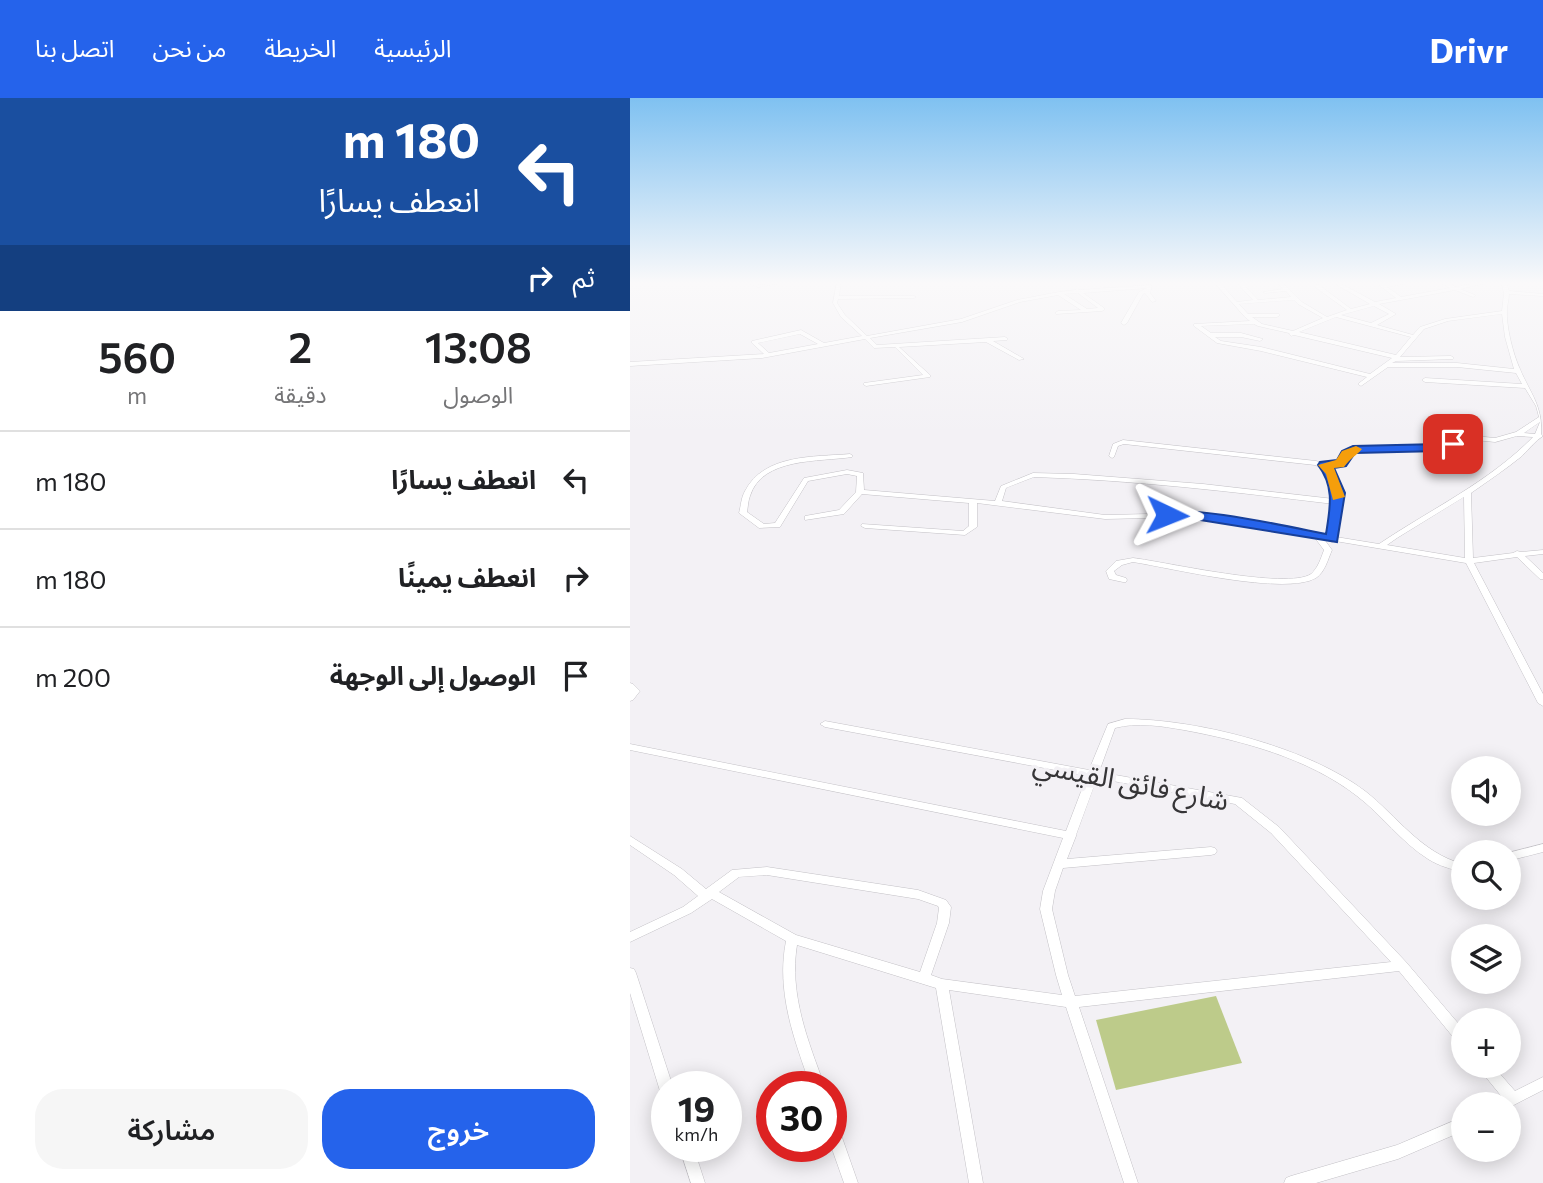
<!DOCTYPE html>
<html lang="ar">
<head>
<meta charset="utf-8">
<style>
  body { margin:0; font-family:Commissioner,"Noto Sans Arabic",sans-serif; background:#f6f6f6; color:#202124; direction:rtl; height:100vh; display:flex; flex-direction:column; font-size:26px; white-space:nowrap }
  * { box-sizing:border-box; margin:0 }
  p { font-size:23px; color:#757577 }
  .icon { flex:none; width:38px; height:38px; fill:none; stroke:currentColor; stroke-width:2; stroke-linecap:round; stroke-linejoin:round }
  .map { position:relative; flex:1; overflow:hidden; direction:ltr }
  .panel { display:flex; flex-direction:column; background:#fff; width:630px }
  .panel>* { flex:none }
  .guide { background:#1a4fa0; color:#fff; overflow:hidden }
  .fabs { position:absolute; left:821px; top:658px; display:grid; gap:14px }
  .fabs a { display:grid; place-items:center; width:70px; height:70px; border-radius:50%; background:#fff; box-shadow:0 4px 18px #0003; font-size:35px }
  .speed { position:absolute; left:21px; top:973px; display:flex; gap:14px; font-size:35px; font-weight:700; text-align:center }
  .speed>* { display:grid; place-content:center; width:91px; height:91px; border-radius:50%; background:#fff; box-shadow:0 4px 18px #0003; line-height:1 }
  .speed small { font-size:18px; font-weight:400 }
  .speed .limit { border:10px solid #d22; background:#fff; color:#111 }
  .pin { position:absolute; display:grid; place-items:center; width:60px; height:60px; color:#fff; margin:-30px; border-radius:14px; box-shadow:0 4px 10px #0006 }
  .me { position:absolute; width:77px; margin:-38px; rotate:92deg; stroke-linejoin:round; filter:drop-shadow(0 0 5px #0008) }
  .turn { display:flex; align-items:center; gap:24px; height:147px; padding:0 35px; font-size:32px }
  .turn .icon { width:91px; height:91px; stroke-width:2.5 }
  .turn b { display:block; font-size:49px; line-height:60px }
  .then { display:flex; align-items:center; height:66px; padding:0 35px; background:#0003; gap:14px; font-size:26px }
  .eta { display:flex; justify-content:space-evenly; align-items:center; height:119px; text-align:center }
  .eta b { font-size:42px; font-weight:600; line-height:49px }
  .button { display:flex; gap:14px; margin-top:auto; padding:14px 35px }
  .button a { flex:1; height:80px; border-radius:28px; background:#2563eb; color:#fff; font-size:28px; font-weight:600; line-height:80px; text-align:center }
  .button a+a { background:#f6f6f6; color:#202124 }
  ul { padding:0; list-style:none }
  li { display:flex; align-items:center; gap:21px; height:98px; padding:0 35px; border-top:2px solid #e0e0e0 }
  li div { flex:1 }
  li b { display:block; font-size:26px }
  li em { font-style:normal }
  header { display:flex; align-items:center; gap:42px; box-sizing:border-box; height:98px; padding:0 35px; background:#2563eb; color:#fff }
  header strong { font-size:33px }
  nav { display:flex; gap:38px; margin-inline-start:auto; font-size:24px }
  main { display:flex; flex:1; min-height:0 }
  .map>svg:first-child { display:block }
  .green { fill:#bdcb8a }
  .lines { fill:none; stroke-linecap:round; stroke-linejoin:round }
  .street-casing { stroke:#c3c1c6; stroke-width:1 }
  .street { fill:#fff; fill-rule:evenodd }
  .route { fill:#2563eb; stroke:#184099; stroke-width:2 }
  .slow { fill:#f59e0b }
  .labels { text-anchor:middle; stroke-width:7; stroke-linejoin:round; paint-order:stroke }
  .near-street-label { font-size:28px; fill:#363537; stroke:#f3f1f5 }
</style>
</head>
<body>
<header>
<strong>Drivr</strong>
<nav><a>الرئيسية</a><a>الخريطة</a><a>من نحن</a><a>اتصل بنا</a></nav>
</header>
<main>
<div class="map">
<svg width="913" height="1085" viewBox="0 0 913 1085">
  <rect width="100%" height="100%" fill="#f3f1f5"/>
  <polygon class="green" points="586,898 612,965 486,992 466,922"/>
  <g class="lines">
    <defs>
      <g id="street">
        <polygon points="115,184 123,184 129,187 155,184 129,189"/>
        <path d="M207,184H211L209,198H284L286,199L284,200L208,201L207,205L215,217L237,238L331,221L387,202L429,194L445,192L447,191L450,192L520,187L522,188L520,195L526,203L522,204L515,195L513,196L497,225L494,227L491,225L509,194L517,190L453,195L474,210V212L472,213L426,216L425,215L428,213L451,212L428,197L390,204L332,224L240,240L247,247L375,239L378,241L377,242L363,243L394,261L389,262L356,244L269,249L300,277V279L236,288L233,286L234,285L293,277L265,249L244,250L235,241L132,260L0,268V264L134,256L122,245V243L171,232L194,245L232,238L211,219L203,205ZM448,195L468,210L457,211L434,196ZM170,236L188,246L139,255L128,245Z"/>
        <path d="M584,184H589L607,204L623,202L606,184H611L628,202L661,199L656,193L635,195L633,194L653,191L647,184H652L672,204L697,219L717,212L685,189V187H689L721,211L740,206L702,184H708L745,204L766,200L745,184H751L754,186L774,184V186L757,189L771,199L820,190L809,184H816L826,189L849,184H861L830,191L845,197V198L843,199L825,192L749,206L766,216L747,227L783,237L790,229L815,221L872,213L874,195L871,184H876L879,193L913,196V198L879,196C879,201 877,207 877,212C876,228 883,256 890,271C900,295 913,308 911,336L913,338C905,343 899,351 892,358C876,371 858,383 841,395L843,460L883,455L887,453L891,454L913,452V456L895,458L913,475V481H910L887,459L844,465L913,596V608L908,605L836,465L705,443L702,444L694,441L702,452C698,461 695,474 686,480C655,498 541,470 503,464L492,467L484,473L486,477L496,480L497,482L496,484H493L479,481L476,473L486,463L503,460C536,464 657,492 681,476C688,470 691,460 694,452L685,440L564,419L475,421L347,405V429L335,437L235,430L231,428L232,426L333,433L339,428V405L232,396L214,416L175,422V418L209,412L226,394L227,378L217,376L178,383L150,429L129,430L109,415C111,408 111,400 115,393C134,356 184,359 220,356L223,358L222,359C190,364 132,359 120,398C118,403 118,409 117,414L134,426L145,425L174,380L217,372L233,375L234,392L365,403L371,388L403,375L444,376L573,386L704,401C704,386 701,373 685,367L494,346L488,348L484,359L482,360L479,358L483,346L493,342L686,363L693,365L708,364L714,354L726,349L814,347L834,337L865,340L886,334L909,319L906,308L895,290L795,284L792,282L795,280L892,286L886,275L827,269H758L731,288L728,286L737,279L631,253L587,245L564,228V226L620,223L615,219ZM664,202L668,206L693,220L663,233L632,226L622,219H647L650,217L649,216H618L609,206ZM744,208L759,216L741,225L711,217ZM872,216L875,239L884,271L827,265H762L766,263L823,261L824,260L821,258L770,259L794,231L818,223ZM706,219L781,239L766,257L669,234ZM624,226L628,228L659,235L661,238L664,237L762,260L740,276L631,249L591,243L585,239H611L630,243L633,241L611,235H581L571,228ZM910,324L905,336L894,335ZM887,338L903,339C859,384 801,411 749,446L706,439C710,415 718,388 699,369L712,367L719,356L727,353L815,351L835,341L865,344ZM404,379C504,382 604,394 704,406L699,437L564,415L475,417L372,403L376,390ZM834,399L835,460L757,447L767,440Z"/>
        <polygon points="0,585 3,586 10,593 3,602 0,603"/>
        <path d="M495,621C567,621 677,649 735,693C767,718 791,755 833,766V774C821,771 809,768 798,761C771,744 752,717 727,698C678,660 613,643 554,632C531,628 507,624 485,630L469,674L612,700L649,729L776,864L833,931V947L828,945L769,873L449,909L508,1085H494L436,909L319,892L353,1085H339L306,890L167,847C159,896 178,943 195,989H181C164,941 146,894 156,843L82,801L61,815L0,844V834L53,809L68,798L44,777L0,747V738L52,771L76,791L102,772L137,769L288,792L316,802L321,809L319,825L301,877L312,881L432,897L426,877L410,811L413,793L433,740L0,652V646L436,733L457,678L195,629L190,626L195,623L459,672L478,626ZM467,680L605,706L641,735L761,864L445,898L438,877L422,811L425,793L433,770L581,757L585,756L587,753L585,750L581,749L437,761L446,738V737ZM137,777L288,801L308,808L309,810L307,825L290,874L166,837L89,794L109,779Z"/>
        <polygon points="913,746 913,754 878,763 878,755"/>
        <polygon points="0,870 4,871 6,875 43,989 37,989 37,999 32,998 30,993 0,895"/>
        <polygon points="848,968 863,968 885,993 913,979 913,992 878,1010 878,1006 865,1006 867,1001 872,999 850,972"/>
        <polygon points="833,1019 833,1033 768,1061 686,1085 654,1085 656,1080 661,1078 767,1047"/>
        <polygon points="201,1021 206,1023 208,1028 228,1085 214,1085 201,1048"/>
        <polygon points="49,1048 63,1048 75,1085 61,1085"/>
      </g>
    </defs>
    <use href="#street" class="street-casing"/>
    <use href="#street" class="street"/>
  </g>
  <linearGradient id="sky" x2="0" y2="1"><stop stop-color="#7fc1f1"/><stop offset="0.55" stop-color="#faf9fa"/><stop offset="1" stop-color="#faf9fa" stop-opacity="0"/></linearGradient>
  <rect width="913" height="336" fill="url(#sky)"/>
  <path class="route" d="M823,343L829,346L827,349L810,353L725,355L716,368L704,370L715,395L707,444L564,421H537L531,417C547,403 669,431 696,436C700,410 705,389 688,367L690,364L707,362L712,353L723,348L810,346Z"/>
  <path class="slow" d="M726,348L732,351C726,358 720,360 714,369L704,370L715,399L703,402L696,376L688,367L706,362L712,353Z"/>
  <g class="labels">
    <g class="near-street-label">
      <text transform="translate(501 684) rotate(11)" y="10">شارع فائق القيسي</text>
    </g>
  </g>
</svg>
<div class="fabs">
<a><svg class="icon" aria-label="sound" viewBox="0 0 24 24"><path d="M4 9h4l5-4v14l-5-4H4zM17 9q2 3 0 6"/></svg></a>
<a><svg class="icon" aria-label="search" viewBox="0 0 24 24"><circle cx="10" cy="10" r="6"/><path d="M15 15l6 6"/></svg></a>
<a><svg class="icon" aria-label="layers" viewBox="0 0 24 24"><path d="M12 4l9 5-9 5-9-5zM3 14l9 5 9-5"/></svg></a>
<a>+</a>
<a>−</a>
</div>
<div class="speed"><div>19<small>km/h</small></div><div class="limit">30</div></div>
<div class="pin" style="left:823px;top:346px;background:#d93025"><svg class="icon" aria-label="arrive" viewBox="0 0 24 24"><path d="M6 21V4h12l-3 4 3 4H6"/></svg></div>
<svg class="me" style="left:537px;top:417px" viewBox="-20 -20 40 40"><path d="M0-17L14 15 0 8-14 15z" fill="#2563eb" stroke="#fff" stroke-width="4"/></svg>
</div>
<section class="panel">
<div class="guide">
<div class="turn"><svg class="icon" aria-label="left" viewBox="0 0 24 24"><path d="M17 20v-9H6M10 6l-5 5 5 5"/></svg><div><b>180 m</b>انعطف يسارًا</div></div>
<div class="then">ثم<svg class="icon" aria-label="right" viewBox="0 0 24 24"><path d="M7 20v-9h11M14 6l5 5-5 5"/></svg></div>
</div>
<div class="eta">
<div><b>13:08</b><p>الوصول</p></div>
<div><b>2</b><p>دقيقة</p></div>
<div><b>560</b><p>m</p></div>
</div>
<ul>
<li><svg class="icon" aria-label="left" viewBox="0 0 24 24"><path d="M17 20v-9H6M10 6l-5 5 5 5"/></svg><div><b>انعطف يسارًا</b></div><em>180 m</em></li>
<li><svg class="icon" aria-label="right" viewBox="0 0 24 24"><path d="M7 20v-9h11M14 6l5 5-5 5"/></svg><div><b>انعطف يمينًا</b></div><em>180 m</em></li>
<li><svg class="icon" aria-label="arrive" viewBox="0 0 24 24"><path d="M6 21V4h12l-3 4 3 4H6"/></svg><div><b>الوصول إلى الوجهة</b></div><em>200 m</em></li>
</ul>
<div class="button"><a>خروج</a><a>مشاركة</a></div>
</section>
</main>
</body>
</html>
